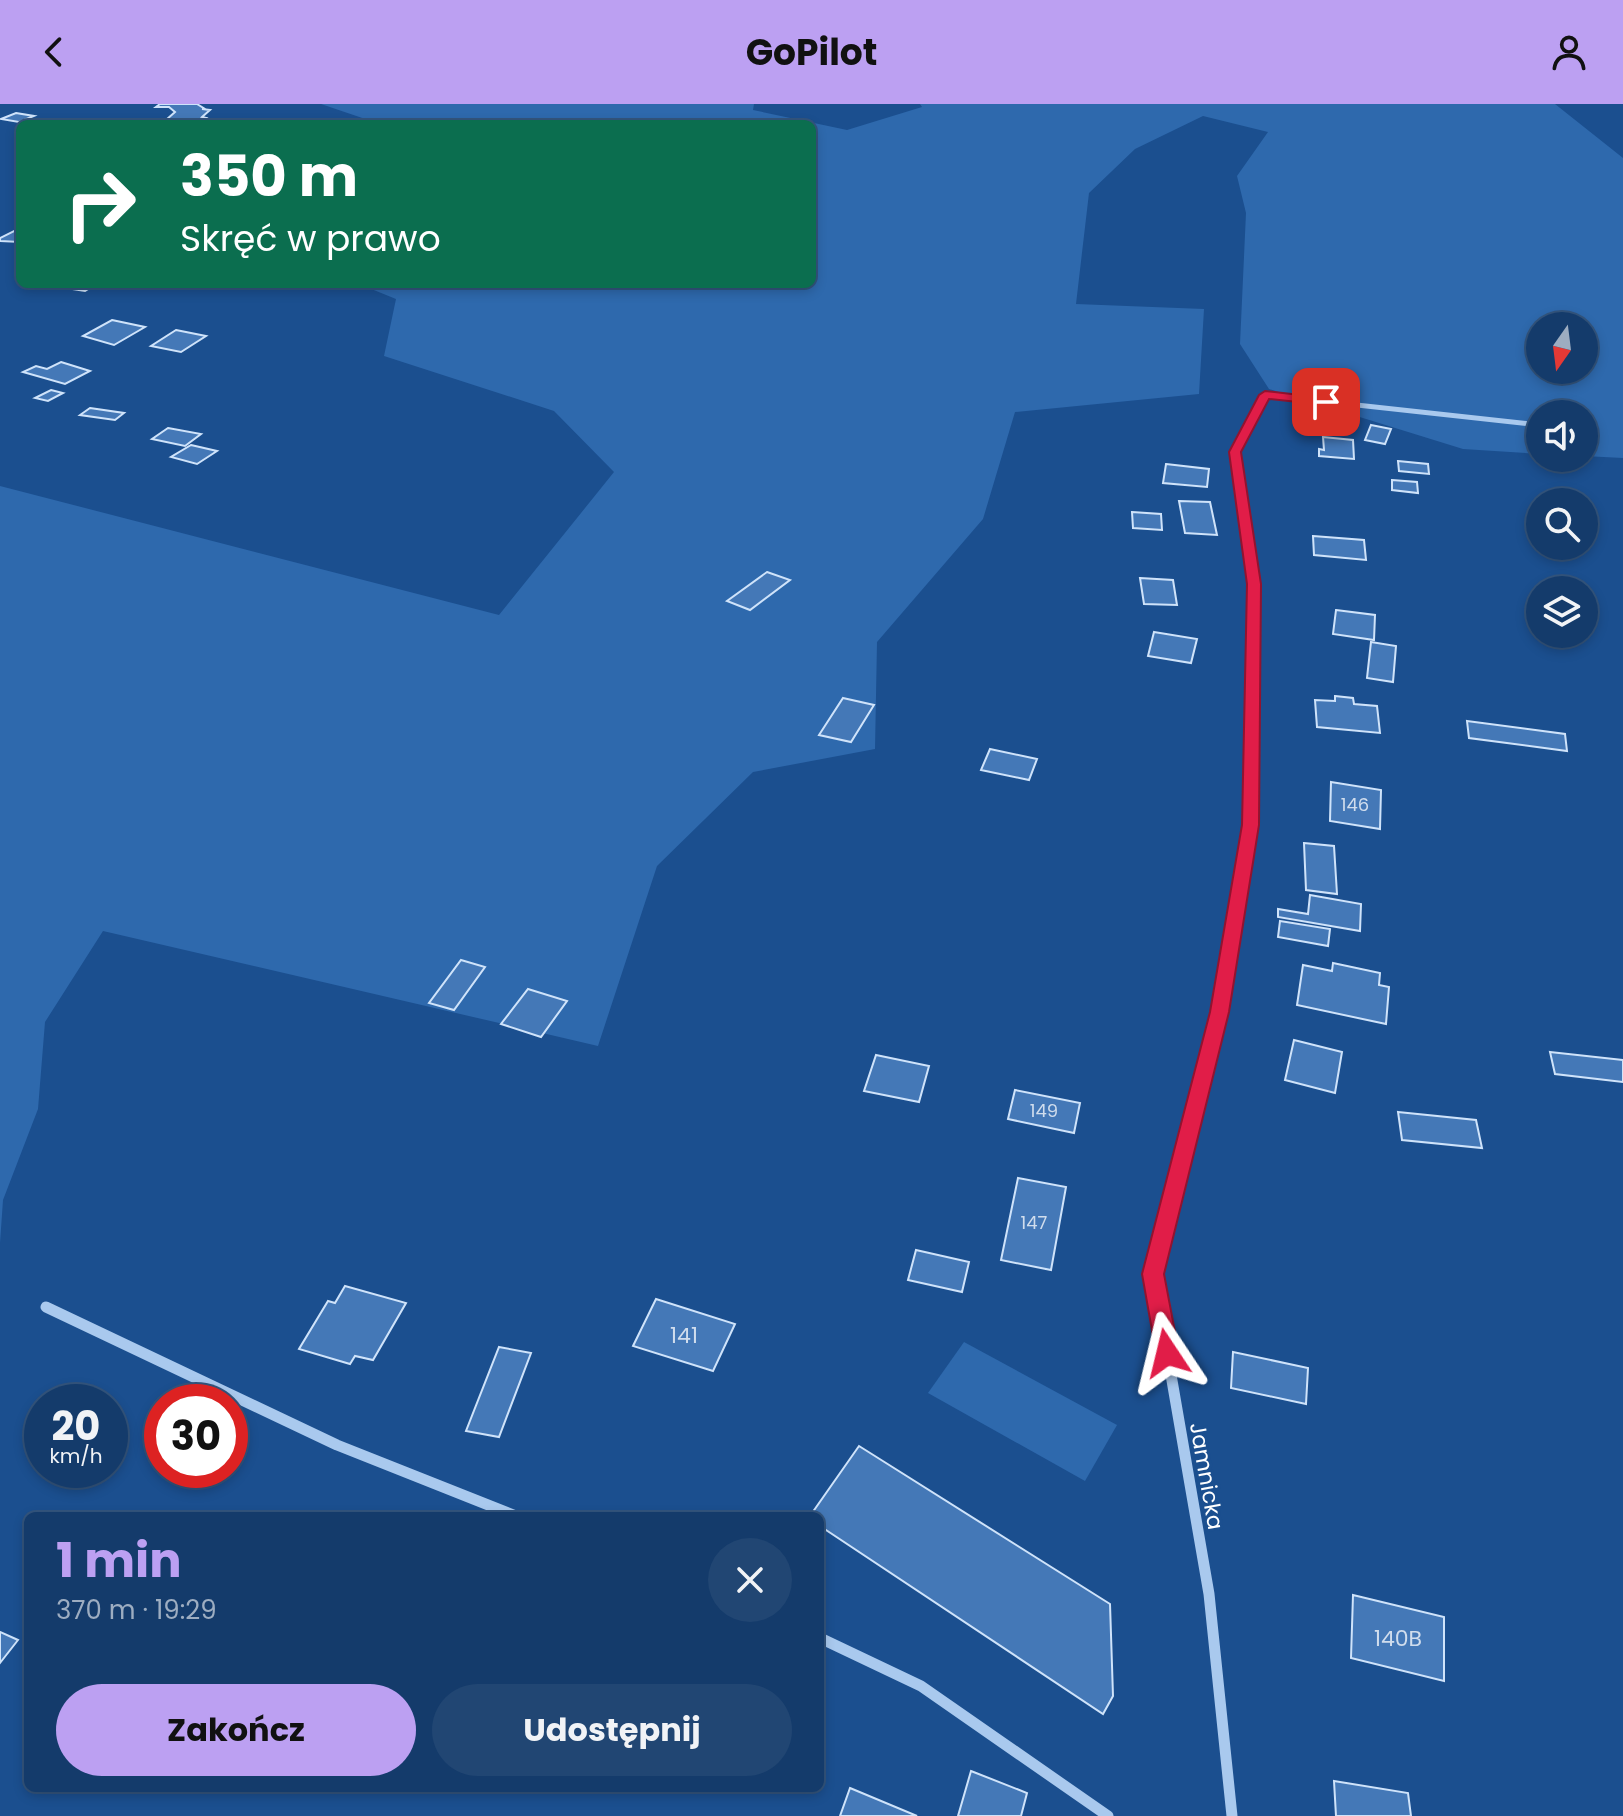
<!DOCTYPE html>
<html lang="pl">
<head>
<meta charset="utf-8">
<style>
  body { margin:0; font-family:Poppins,sans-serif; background:#214673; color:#f1f3f6; height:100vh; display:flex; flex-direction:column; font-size:30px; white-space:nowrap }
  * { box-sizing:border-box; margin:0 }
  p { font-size:26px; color:#9dadc1 }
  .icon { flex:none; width:44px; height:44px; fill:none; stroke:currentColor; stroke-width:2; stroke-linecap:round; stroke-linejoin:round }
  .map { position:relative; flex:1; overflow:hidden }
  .panel { position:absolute; left:24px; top:1408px; width:800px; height:280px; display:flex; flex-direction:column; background:#143b6b; border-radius:12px; box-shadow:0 4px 12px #0003,0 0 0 2px #33557e }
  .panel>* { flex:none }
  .top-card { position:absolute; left:16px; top:16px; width:800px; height:168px; border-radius:12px; box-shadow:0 4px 12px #0003,0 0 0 2px #33557e; background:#0b6e4f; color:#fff; overflow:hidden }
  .needle { width:52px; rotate:194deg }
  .tools { position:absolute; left:1526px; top:208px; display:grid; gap:16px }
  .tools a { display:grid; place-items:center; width:72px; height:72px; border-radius:50%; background:#143b6b; box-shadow:0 4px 12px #0003,0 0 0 2px #33557e; font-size:40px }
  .speed { position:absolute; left:24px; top:1280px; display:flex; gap:16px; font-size:40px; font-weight:700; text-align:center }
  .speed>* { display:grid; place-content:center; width:104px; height:104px; border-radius:50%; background:#143b6b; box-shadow:0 4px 12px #0003,0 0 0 2px #33557e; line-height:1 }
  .speed small { font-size:20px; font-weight:400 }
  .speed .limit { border:12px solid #d22; background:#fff; color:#111 }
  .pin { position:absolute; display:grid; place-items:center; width:68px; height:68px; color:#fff; margin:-34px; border-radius:16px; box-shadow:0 4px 12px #0006 }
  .me { position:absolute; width:88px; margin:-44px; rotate:350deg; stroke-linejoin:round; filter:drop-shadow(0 0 6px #0008) }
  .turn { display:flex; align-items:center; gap:28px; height:168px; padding:0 32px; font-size:36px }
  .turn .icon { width:104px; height:104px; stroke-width:2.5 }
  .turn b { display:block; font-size:56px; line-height:68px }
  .round { display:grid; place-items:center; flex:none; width:84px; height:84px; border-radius:42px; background:#214673 }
  .headline { display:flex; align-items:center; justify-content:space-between; height:136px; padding:0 32px }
  h1 { font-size:48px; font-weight:700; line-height:60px; color:#bca0f2 }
  .button { display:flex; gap:16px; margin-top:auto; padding:16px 32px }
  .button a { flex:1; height:92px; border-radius:48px; background:#bca0f2; color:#111; font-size:32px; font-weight:700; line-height:92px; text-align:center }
  .button a+a { background:#214673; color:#f1f3f6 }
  header { display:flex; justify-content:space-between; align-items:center; height:104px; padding:0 32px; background:#bca0f2; color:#111; font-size:36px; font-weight:700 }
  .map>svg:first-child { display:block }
  .green { fill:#2e69ad; fill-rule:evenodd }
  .building { fill:#4478b7; stroke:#cfe3fa; stroke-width:2 }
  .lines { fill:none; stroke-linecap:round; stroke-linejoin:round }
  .minor-far3 { stroke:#a9c9ee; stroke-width:5 }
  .minor-far2 { stroke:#a9c9ee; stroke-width:7 }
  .minor-far1 { stroke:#a9c9ee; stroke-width:9 }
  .minor { stroke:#a9c9ee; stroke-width:11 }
  .route { fill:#e11d48; stroke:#92132f; stroke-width:2 }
  .labels { text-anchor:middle; stroke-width:6; stroke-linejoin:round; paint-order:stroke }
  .number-label { font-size:18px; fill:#d0dded }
  .near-number-label { font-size:22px; fill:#d0dded }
  .street-label { font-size:22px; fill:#fff; stroke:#1b4f8f }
</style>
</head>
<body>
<header><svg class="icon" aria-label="back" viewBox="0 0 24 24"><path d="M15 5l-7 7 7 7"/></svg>GoPilot<svg class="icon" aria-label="person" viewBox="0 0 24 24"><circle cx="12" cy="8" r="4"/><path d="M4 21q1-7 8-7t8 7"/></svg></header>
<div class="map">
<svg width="1623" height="1712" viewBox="0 0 1623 1712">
  <rect width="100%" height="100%" fill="#1b4f8f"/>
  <g class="green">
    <path d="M321,0H754L753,6L847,26L922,3L920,0H1555L1623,54V354L1584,352V310H1540V350L1463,345L1269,285L1240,240L1246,109L1237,72L1268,28L1203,12L1135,45L1089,89L1076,200L1204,205L1199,290L1015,308L983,415L877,538L875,645L753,668L657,762L598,942L103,827L45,918L38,1005L3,1096L0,1139V382L499,511L614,368L554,307L384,252L396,195L359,180H812V20H380ZM1540,222H1584V266H1540Z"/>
    <polygon points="964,1238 1117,1321 1085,1377 928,1289"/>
  </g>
  <g class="building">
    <polygon points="160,0 197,0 205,5 202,5 210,6 202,13 206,14 198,19 166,16 175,8 169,3 156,3"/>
    <polygon points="16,9 34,12 19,18 1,15"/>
    <polygon points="20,124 20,138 0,137 0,134"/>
    <polygon points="40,180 96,180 85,187"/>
    <polygon points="112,216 145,223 114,241 83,232"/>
    <polygon points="176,226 206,232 181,248 151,242"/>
    <polygon points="61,258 90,267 65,280 23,268 36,262 47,265"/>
    <polygon points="51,286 63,289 48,297 35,294"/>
    <polygon points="90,304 124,309 115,316 80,311"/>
    <polygon points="1371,321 1391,325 1385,340 1365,336"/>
    <polygon points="168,324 201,330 185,342 152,335"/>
    <polygon points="1323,333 1353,336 1354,355 1319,352 1319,345 1324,346"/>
    <polygon points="191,341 217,347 197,360 171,353"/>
    <polygon points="1398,357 1428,360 1429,370 1399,367"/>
    <polygon points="1166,360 1209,365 1207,383 1163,379"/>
    <polygon points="1392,376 1417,378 1418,389 1392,386"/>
    <polygon points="1179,397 1210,398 1217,431 1185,429"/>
    <polygon points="1132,408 1161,410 1162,426 1133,424"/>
    <polygon points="1313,432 1364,436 1366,456 1314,451"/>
    <polygon points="767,468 790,476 750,506 727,497"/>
    <polygon points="1140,474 1173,476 1177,501 1144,500"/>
    <polygon points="1336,506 1375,511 1374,536 1333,530"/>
    <polygon points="1154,528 1197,535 1191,559 1148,552"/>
    <polygon points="1371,538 1396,542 1393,578 1367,574"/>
    <polygon points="1335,592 1353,594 1354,600 1377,602 1380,629 1317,623 1315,596 1335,597"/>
    <polygon points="843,594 874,601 851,638 819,631"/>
    <polygon points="1467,617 1565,630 1567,647 1469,634"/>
    <polygon points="990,645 1037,655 1029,676 981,666"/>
    <polygon points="1331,678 1381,686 1380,725 1330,717"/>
    <polygon points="1304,739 1334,742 1337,790 1306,786"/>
    <polygon points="1310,791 1361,800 1360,827 1278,813 1278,805 1308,810"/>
    <polygon points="1280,817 1330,825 1328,842 1278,833"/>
    <polygon points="461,856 485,863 454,906 429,899"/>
    <polygon points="1333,859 1380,869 1379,881 1389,883 1386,920 1297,901 1303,861 1332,867"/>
    <polygon points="528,885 567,897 541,933 501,920"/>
    <polygon points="1294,936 1342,948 1335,989 1285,976"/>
    <polygon points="1550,948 1623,956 1623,978 1555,970"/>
    <polygon points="876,951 929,962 919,998 864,987"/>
    <polygon points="1015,986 1080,999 1074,1029 1008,1015"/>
    <polygon points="1398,1008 1476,1016 1482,1044 1402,1036"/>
    <polygon points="1018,1074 1066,1083 1051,1166 1001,1156"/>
    <polygon points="916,1146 969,1158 962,1188 908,1176"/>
    <polygon points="345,1182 406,1199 373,1256 355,1252 350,1260 299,1245 328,1197 335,1199"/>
    <polygon points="656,1195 735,1220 713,1267 633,1242"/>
    <polygon points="499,1243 531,1249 499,1333 466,1327"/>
    <polygon points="1233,1248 1308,1264 1306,1300 1231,1284"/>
    <polygon points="859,1342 1110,1500 1113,1592 1103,1610 820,1422 820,1412 810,1412"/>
    <polygon points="1353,1491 1444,1513 1444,1577 1351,1554"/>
    <polygon points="0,1528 18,1536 0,1559"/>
    <polygon points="971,1667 1027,1689 1021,1712 958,1712"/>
    <polygon points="1334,1677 1408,1689 1411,1712 1336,1712"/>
    <polygon points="850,1684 917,1712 840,1712"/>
  </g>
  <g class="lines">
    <polyline class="minor-far3" points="1251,458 1235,348 1265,291 1540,321"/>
    <polyline class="minor-far2" points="1240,782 1250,721 1254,480 1251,456"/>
    <polyline class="minor-far1" points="1157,1192 1153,1170 1220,908 1241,780"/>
    <g class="minor">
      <polyline points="1157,1190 1209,1490 1232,1712"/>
      <polyline points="46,1203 337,1341 516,1412"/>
      <polyline points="820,1534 921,1582 1108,1712"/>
    </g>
  </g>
  <polygon class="route" points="1265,287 1326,294 1332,298 1326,301 1269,295 1241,348 1261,480 1259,721 1229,908 1164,1170 1179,1249 1175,1256 1167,1259 1159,1256 1156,1249 1142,1170 1210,908 1242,721 1247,480 1229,348 1259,291"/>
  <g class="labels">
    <g class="number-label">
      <text x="1355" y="707">146</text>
      <text x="1044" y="1013">149</text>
      <text x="1034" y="1125">147</text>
    </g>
    <g class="near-number-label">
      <text x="684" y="1239">141</text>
      <text x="1398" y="1542">140B</text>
    </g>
    <g class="street-label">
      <text transform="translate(1207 1372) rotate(80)" y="8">Jamnicka</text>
    </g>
  </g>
</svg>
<div class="tools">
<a><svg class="needle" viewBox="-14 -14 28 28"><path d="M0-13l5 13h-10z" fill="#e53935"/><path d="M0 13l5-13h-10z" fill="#9dadc1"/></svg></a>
<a><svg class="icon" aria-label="sound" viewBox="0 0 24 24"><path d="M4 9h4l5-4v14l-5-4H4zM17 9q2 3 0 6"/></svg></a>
<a><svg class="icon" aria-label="search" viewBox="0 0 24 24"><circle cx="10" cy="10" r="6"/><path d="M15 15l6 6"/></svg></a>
<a><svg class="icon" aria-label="layers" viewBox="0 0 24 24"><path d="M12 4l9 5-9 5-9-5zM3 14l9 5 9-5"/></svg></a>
</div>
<div class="speed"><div>20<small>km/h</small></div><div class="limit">30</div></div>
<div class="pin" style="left:1326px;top:298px;background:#d93025"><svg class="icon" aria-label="arrive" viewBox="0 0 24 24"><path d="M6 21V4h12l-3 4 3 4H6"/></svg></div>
<svg class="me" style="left:1167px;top:1249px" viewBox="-20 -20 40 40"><path d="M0-17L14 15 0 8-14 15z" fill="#e11d48" stroke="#fff" stroke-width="4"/></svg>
<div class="top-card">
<div class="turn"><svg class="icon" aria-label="right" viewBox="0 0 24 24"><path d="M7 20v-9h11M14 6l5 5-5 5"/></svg><div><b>350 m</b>Skręć w prawo</div></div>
</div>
<section class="panel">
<div class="headline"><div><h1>1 min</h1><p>370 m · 19:29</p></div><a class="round"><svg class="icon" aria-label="close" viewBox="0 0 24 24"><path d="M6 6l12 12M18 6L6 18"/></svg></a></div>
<div class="button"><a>Zakończ</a><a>Udostępnij</a></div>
</section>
</div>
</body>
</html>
